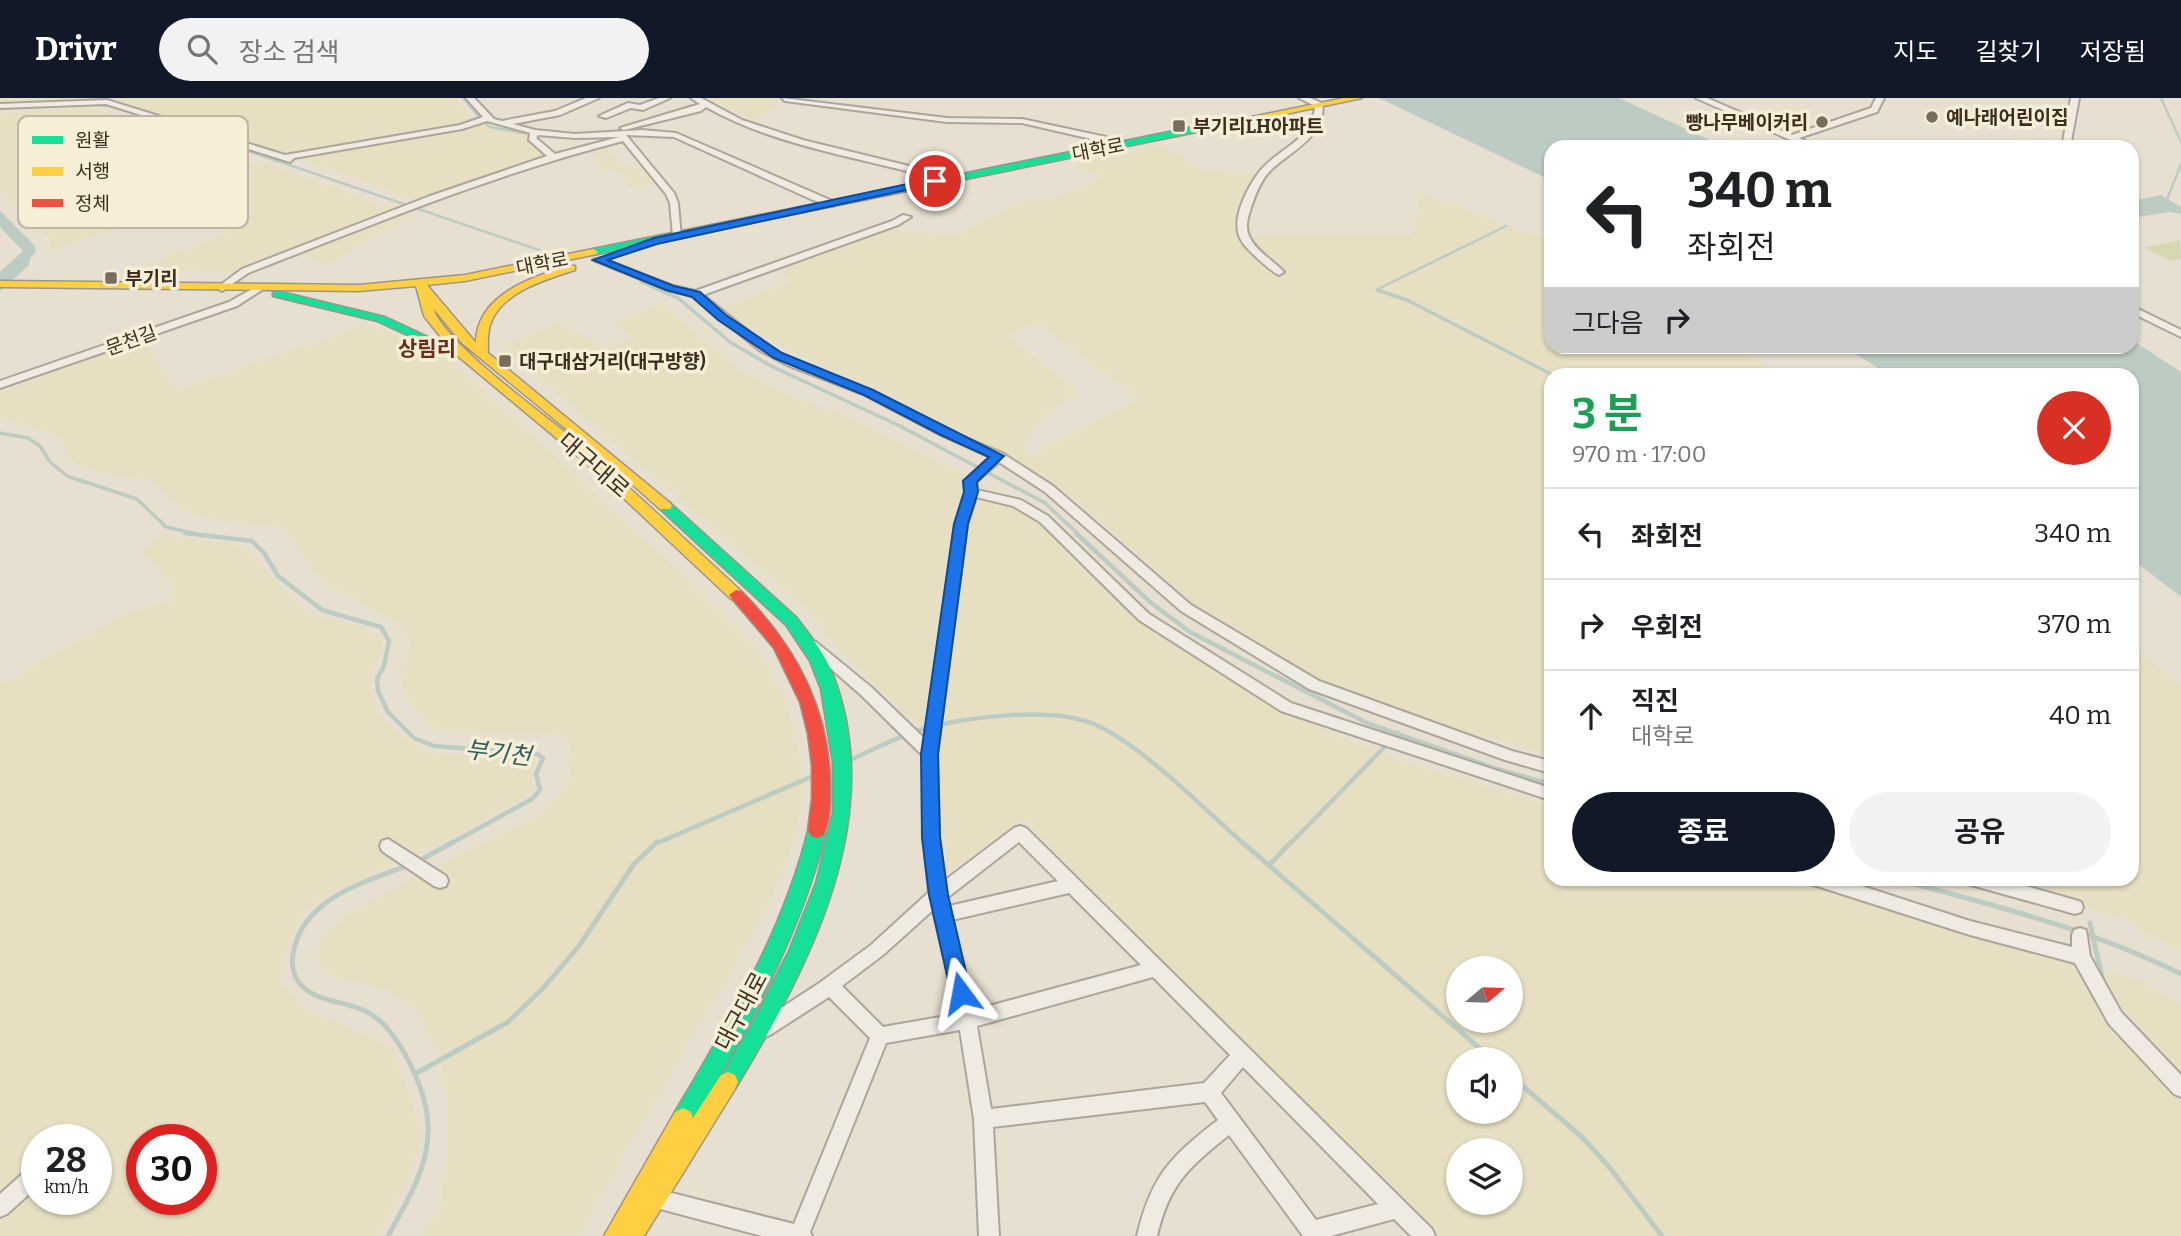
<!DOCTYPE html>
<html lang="ko">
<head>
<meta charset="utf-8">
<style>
  body { margin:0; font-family:Bitter,"Noto Sans KR",serif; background:#f2f2f2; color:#202124; height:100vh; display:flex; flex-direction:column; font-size:26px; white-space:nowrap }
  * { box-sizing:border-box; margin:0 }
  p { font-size:23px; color:#757577 }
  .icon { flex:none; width:38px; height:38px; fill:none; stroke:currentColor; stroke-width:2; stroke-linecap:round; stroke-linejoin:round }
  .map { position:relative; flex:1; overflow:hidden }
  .drawer { position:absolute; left:1544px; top:270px; width:595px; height:518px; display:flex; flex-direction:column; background:#fff; border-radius:21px; box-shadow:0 2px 5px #0004 }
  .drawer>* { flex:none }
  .top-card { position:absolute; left:1544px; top:42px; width:595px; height:214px; border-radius:21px; box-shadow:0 2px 5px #0004; background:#fff; color:#202124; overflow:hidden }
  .needle { width:46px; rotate:71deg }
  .buttons { position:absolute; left:1446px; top:858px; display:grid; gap:14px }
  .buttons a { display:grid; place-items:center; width:77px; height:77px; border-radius:50%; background:#fff; box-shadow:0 2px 5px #0004; font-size:35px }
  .speed { position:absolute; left:21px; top:1026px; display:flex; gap:14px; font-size:35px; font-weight:700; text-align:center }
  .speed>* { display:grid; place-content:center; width:91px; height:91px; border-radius:50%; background:#fff; box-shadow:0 2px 5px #0004; line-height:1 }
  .speed small { font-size:18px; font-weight:400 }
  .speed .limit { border:10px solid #d22; background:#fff; color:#111 }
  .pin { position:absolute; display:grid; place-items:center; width:60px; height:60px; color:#fff; margin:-30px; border:4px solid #fff; border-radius:50%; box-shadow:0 2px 7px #0007 }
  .me { position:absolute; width:77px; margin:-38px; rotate:347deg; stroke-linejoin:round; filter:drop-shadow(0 0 5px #0008) }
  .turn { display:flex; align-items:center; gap:24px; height:147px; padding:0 28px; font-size:32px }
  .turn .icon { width:91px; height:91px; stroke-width:2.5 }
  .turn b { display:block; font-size:49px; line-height:60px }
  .then { display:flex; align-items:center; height:66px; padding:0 28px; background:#0003; gap:14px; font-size:26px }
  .round { display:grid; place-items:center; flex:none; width:74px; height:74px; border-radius:37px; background:#f2f2f2 }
  .overview { display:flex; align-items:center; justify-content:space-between; height:119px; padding:0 28px }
  h1 { font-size:42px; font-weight:700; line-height:52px; color:#1e9e55 }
  .button { display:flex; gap:14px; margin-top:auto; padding:14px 28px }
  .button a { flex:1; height:80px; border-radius:42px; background:#111827; color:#fff; font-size:28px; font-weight:700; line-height:80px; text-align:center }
  .button a+a { background:#f2f2f2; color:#202124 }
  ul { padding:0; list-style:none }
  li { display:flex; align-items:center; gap:21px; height:91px; padding:0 28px; border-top:2px solid #e0e0e0 }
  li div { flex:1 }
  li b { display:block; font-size:26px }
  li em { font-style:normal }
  header { display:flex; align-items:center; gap:42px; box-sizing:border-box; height:98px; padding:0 35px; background:#111827; color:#fff }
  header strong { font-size:33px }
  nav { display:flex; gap:38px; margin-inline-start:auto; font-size:24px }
  .search { width:490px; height:63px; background:#f2f2f2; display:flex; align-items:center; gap:18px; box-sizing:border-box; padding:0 24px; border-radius:38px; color:#757577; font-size:26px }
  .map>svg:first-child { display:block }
  .farmland { fill:#e6dfc2; fill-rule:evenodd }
  .green { fill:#d6d7b3 }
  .water { fill:#bcccc2 }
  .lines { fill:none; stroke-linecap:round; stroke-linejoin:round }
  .stream-far3 { stroke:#bcccc2; stroke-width:2.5 }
  .stream-far2 { stroke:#bcccc2; stroke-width:3.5 }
  .stream-far1 { stroke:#bcccc2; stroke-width:4.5 }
  .stream { stroke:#bcccc2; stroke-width:5 }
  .street-casing { stroke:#ada599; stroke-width:4 }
  .fast-casing { stroke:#9c958a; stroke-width:3 }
  .slow-casing { stroke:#9c958a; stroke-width:3 }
  .jam-casing { stroke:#9c958a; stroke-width:3 }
  .street { fill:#efebe3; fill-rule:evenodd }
  .fast { fill:#16e098; fill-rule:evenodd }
  .slow { fill:#ffcf43; fill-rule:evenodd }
  .jam { fill:#f24e42; fill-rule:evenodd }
  .route { fill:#1a73e8; stroke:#114b97; stroke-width:2 }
  .poi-dot { fill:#786c5e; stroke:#f7eed8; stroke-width:2.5 }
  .labels { text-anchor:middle; stroke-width:7; stroke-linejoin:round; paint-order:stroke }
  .far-poi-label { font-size:19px; font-weight:bold; fill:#3d2e20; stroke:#f7eed8; text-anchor:start }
  .far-street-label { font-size:19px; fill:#3d2e20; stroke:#f7eed8 }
  .far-quarter-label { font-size:21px; font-weight:bold; fill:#6b2e1e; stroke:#f7eed8 }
  .street-label { font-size:23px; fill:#3d2e20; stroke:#f7eed8 }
  .water-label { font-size:24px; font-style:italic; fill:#2f5d5a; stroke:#f7eed8 }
  .key { fill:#f7eed8; stroke:#bfb4a1; stroke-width:2 }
  .key-label { font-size:19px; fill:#3d2e20 }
</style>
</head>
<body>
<header>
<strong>Drivr</strong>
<div class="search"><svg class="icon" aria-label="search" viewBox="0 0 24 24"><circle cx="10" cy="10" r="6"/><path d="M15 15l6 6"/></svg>장소 검색</div>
<nav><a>지도</a><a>길찾기</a><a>저장됨</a></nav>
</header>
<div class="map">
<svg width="2181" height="1138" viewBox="0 0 2181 1138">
  <rect width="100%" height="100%" fill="#e7e0d1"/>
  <g class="farmland">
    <polygon points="0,0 456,0 475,22 486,28 528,38 549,59 421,104 294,59 114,3 76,2 0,6"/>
    <polygon points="708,0 779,0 782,1 757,24"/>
    <polygon points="87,10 117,17 260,67 268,66 416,119 324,167 295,154 232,175 136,171 231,133 176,109 49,154 49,140 0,94 0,15"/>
    <path d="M1162,47L1207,73L1267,76L1248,116L1254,137H1412L1421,94L1550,143V248L1739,249L1775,276H1550V657L1400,615L1314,580L1198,509L1070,397L999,356L875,291L772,246L718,211L792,183L776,169L887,131L958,137L1024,101L1048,102L1102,79L1071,66ZM1036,225L1140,301L1029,358L1023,348L1038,323L1078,294L1008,238Z"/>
    <polygon points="606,48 620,69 632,67 635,71 643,69 654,85 631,90 616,71 603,73 598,66 600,64 591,51"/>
    <path d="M660,205L741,273L785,296L844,316L968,377L963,402L1001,405L1030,417L1137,520L1194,559L1283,612L1339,638L1395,660L1550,707V780L1797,781L2108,875L2141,881L2181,906V1138H1431L1024,722L947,774L935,644L837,551L806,510L500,247L559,224L576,237L583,235L604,251L633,239L613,224ZM1458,870H1510V922H1458ZM1458,961H1510V1013H1458ZM1458,1052H1510V1104H1458Z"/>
    <polygon points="367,226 416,244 456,267 703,496 750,543 786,601 800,660 804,699 791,753 768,809 577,1138 422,1138 441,1107 448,1045 446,984 437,951 418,914 387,892 332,879 319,868 318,851 327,835 354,811 543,713 567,688 572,664 571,647 559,637 441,633 426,624 405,599 400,579 411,548 402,527 333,490 311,470 284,430 218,423 182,412 152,383 109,378 81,369 67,356 61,340 0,319 0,294 143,242 176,292"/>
    <path d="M161,436L242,448L308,516L357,526L383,540L382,552L371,584V598L379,616L401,638L436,655L536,662L531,676L533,693L523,701L457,738L333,794L306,814L292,837L283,861L282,885L300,907L391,949L407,989L422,1039L404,1091L379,1138H0V586L128,514L171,504L175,491L142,452ZM37,1041H96V1101H37ZM142,1041H201V1101H142Z"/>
    <polygon points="2132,549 2181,587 2181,855 2123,821 1989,781 2132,780"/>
  </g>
  <polygon class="green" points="2180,142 2181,161 2170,163 2144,150"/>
  <g class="water">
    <polygon points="1379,0 1619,0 1725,49 1550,49 1550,82"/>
    <polygon points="2161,97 2181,109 2181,116 2169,114 2132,120 2132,103"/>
    <polygon points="0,113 34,147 36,154 30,160 29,167 0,193 0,174 23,153 0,129"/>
    <polygon points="2132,242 2181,274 2181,499 2132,461 2132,276 1888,276 1844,249 2132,248"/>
  </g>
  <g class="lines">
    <g class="stream-far3">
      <polyline points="463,0 479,19"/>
      <polyline points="2161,0 2181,44"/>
      <polyline points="95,6 118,9"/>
      <polyline points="0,11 34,9"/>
      <polyline points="136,15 539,152"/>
      <polyline points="484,24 490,29 523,35"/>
      <polyline points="2166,104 2181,66"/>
      <polyline points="641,184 661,193"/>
      <polyline points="1378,191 1506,128"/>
    </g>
    <g class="stream-far2">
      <polyline points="657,191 678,200 730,244 771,268 900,328 1045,405 1078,436"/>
      <polyline points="1377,192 1407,202 1551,276"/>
      <polyline points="0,335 28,340 40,348 50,364 67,378 137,401 166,429 197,436"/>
    </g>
    <g class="stream-far1">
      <polyline points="185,435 252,443 264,455 278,478 322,512 381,529 389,543 384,568 377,581 378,593 388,614 414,640 434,648 537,656 543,660 536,676 540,692 532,701 450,746"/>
      <polyline points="1076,435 1150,504 1190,534 1367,625 1497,671 1550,686"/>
      <path d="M846,664C870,653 894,640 920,632C964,619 1050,608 1094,626C1142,647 1203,710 1244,746"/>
      <polyline points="655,746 813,678"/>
      <polyline points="1290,746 1398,635"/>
    </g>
    <g class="stream">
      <polyline points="1242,744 1492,961"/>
      <polyline points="417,764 453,744"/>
      <polyline points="1270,766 1291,744"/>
      <path d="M1892,780C1991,807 2089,830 2181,876"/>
      <polyline points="2084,780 2087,785"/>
      <polyline points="2090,825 2103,884"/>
      <polyline points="415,976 508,924 544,889 579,848 634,766 657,744"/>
      <polyline points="1510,977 1583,1040 1610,1070 1662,1138"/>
      <path d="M388,1138C424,1074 446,1035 409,964C400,946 387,925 369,915C348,902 319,906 301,887C292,877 291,863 294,851C306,799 365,784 409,767"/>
    </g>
    <defs>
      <g id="street">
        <path d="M466,0H474L494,21L502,23L555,13L586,0H599L560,17L513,26L535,32L575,36L642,32L676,35L837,105L833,108L813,102L674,39L626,37L674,95L678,105L681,140L673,138L670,105L666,96L623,43C494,76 372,127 248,175L222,193L217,190L219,188L242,171L430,98L547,58L529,42L530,35L487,23L462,31L294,60L290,64L106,6L0,10V6L107,2L285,57L460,27L483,19ZM538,37L575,40L619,39L555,56L536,40Z"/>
        <polygon points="659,0 670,0 643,12 631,10 606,20 599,18 628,5 640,7"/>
        <path d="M691,0H701L742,22L803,42L921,71L939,83L932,85L915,75C844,57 770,45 706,9L701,13L624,32L620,30L700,6Z"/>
        <polygon points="782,0 947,20 1022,21 1106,39 1110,49 1103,51 1100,43 1022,25 947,24 785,3"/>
        <path d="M1299,0H1310L1322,5C1328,38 1287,55 1269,74C1259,85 1254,100 1250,113C1247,122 1245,131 1250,140C1257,154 1273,162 1284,174L1279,177C1271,173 1264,166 1257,160C1250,153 1240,145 1238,134C1234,115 1249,87 1260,73C1279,50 1313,42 1315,8Z"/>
        <polygon points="1696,0 1707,0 1792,37 1871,10 1876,0 1884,0 1877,14 1799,40 1817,49 1806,49"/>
        <polygon points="2071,0 2079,0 2070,49 2062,49"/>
        <path d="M903,117L911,119L898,127L703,197L767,248L797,264L873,293L949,333L1002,355L1053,388L1191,507L1319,583L1512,653L1550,663V675L1505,662L1309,591L1181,513L1045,394L999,364L976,384L977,392L1021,402L1048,418L1149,516L1291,605L1550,690V702L1281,613L1139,522L1040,424L1013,408L976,399L967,426L937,656L939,739L944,783L1014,730L1020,728L1026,730L1432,1131L1435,1138H1411L1394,1121L1331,1138H1303L1229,1037C1189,1069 1169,1086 1157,1138H1137C1151,1078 1171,1058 1218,1022L1205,1004L993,1029L999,1138H979L974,1021L960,932L886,945L810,1134L812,1138H762L649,1108L646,1101L649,1094L656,1091L794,1126L870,940L829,899L770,937L764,939L758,937L755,931L758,925L818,886L871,847L929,794L923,739V658L861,597L804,547L811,542L816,544L871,589L925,641L955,426L965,394L964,383L990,359L941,337L865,297L789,268L759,252L693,198L667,192L593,162L601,160L673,188L695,193L892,123ZM1019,744L1058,783L949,808L947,800ZM1069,795L1141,867L974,912L952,822ZM933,812L957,916L883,929L842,888L883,857ZM1153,879L1230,957L1204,985L991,1011L977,928ZM1243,969L1378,1106L1316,1122L1221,995Z"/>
        <polygon points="259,187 262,188 262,192 237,208 0,290 0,283 229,204"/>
        <polygon points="2132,208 2181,232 2181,239 2132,215"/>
        <polygon points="388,741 446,778 448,783 446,788 440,790 434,788 382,753 380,748 382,743"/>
        <polygon points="1806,780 1837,780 1970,823 2072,849 2072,837 2074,832 2080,830 2086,832 2090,858 2121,914 2181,977 2181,999 2174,996 2109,926 2075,865 1970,837 1814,787 1808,785"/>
        <polygon points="1963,780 1998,780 2075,802 2081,804 2083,809 2081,814 2075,816 1971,787 1965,785"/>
        <polygon points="37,1066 37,1089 7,1116 0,1119 0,1096 30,1069"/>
      </g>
      <g id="fast">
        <polygon points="1218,24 1221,25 1221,29 593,157 588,154 593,151"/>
        <polygon points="277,193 385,219 456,252 450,256 446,255 377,223 273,198 273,194"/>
        <path d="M665,404L670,405L796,519C810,537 825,556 833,577C888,721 808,870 735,991L728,994L721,991L718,984L757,916L789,853L816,785L833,715V665L821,591L810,563L786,527L660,411L658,408Z"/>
        <path d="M817,726L823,728L826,733C800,840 745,934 691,1028L683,1032L675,1028L672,1021L675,1014C729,923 782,836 808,733L811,728Z"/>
      </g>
      <g id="slow">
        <polygon points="1344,0 1362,0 1218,30 1213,27"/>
        <path d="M593,151L598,154L597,156L465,183L427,187L476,245C476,207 512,187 544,176C553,172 565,167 575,168V172C547,181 505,193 492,222C487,233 488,243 488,255L670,405L672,408L670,411H660L615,371L462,245L433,210C445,248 562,329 597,360C645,404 693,449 741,493L743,497L741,501H731L585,364L453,254L424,218L416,188L359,193L0,189V183L359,187L465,177Z"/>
        <polygon points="728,974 735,977 738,984 735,991 644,1138 604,1138 675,1014 683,1010 691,1014 693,1020 721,977"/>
      </g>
      <path id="jam" d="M736,492L741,493C794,546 829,609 830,685C830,701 831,723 823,738L817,740L811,738L808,733L812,700V668L808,636L800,604L774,550L729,497Z"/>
    </defs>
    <use href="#street" class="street-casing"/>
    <use href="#fast" class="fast-casing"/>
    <use href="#slow" class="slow-casing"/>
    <use href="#jam" class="jam-casing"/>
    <use href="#street" class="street"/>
    <use href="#fast" class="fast"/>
    <use href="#slow" class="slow"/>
    <use href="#jam" class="jam"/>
  </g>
  <polygon class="route" points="935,80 940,83 938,85 657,146 608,162 674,188 700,194 726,217 782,255 873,292 1004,358 977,384 978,394 968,426 938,656 940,739 948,797 971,895 968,902 961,905 954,902 951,895 929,797 922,739 921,656 954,426 964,394 963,383 989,359 941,337 864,297 774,260 718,222 692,199 666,192 593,162 654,140"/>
  <g class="poi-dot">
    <circle cx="1932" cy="19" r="7"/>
    <circle cx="1822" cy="24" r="7"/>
    <rect x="1172" y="21" width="14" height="14" rx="3.5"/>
    <rect x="104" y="173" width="14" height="14" rx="3.5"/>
    <rect x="498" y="256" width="14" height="14" rx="3.5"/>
  </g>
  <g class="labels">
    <g class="far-poi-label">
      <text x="1946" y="26">예나래어린이집</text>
      <text x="1808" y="31" text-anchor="end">빵나무베이커리</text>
      <text x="1193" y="35">부기리LH아파트</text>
      <text x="125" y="187">부기리</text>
      <text x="519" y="270">대구대삼거리(대구방향)</text>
    </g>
    <g class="far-street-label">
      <text transform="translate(1098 51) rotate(-11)" y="7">대학로</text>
      <text transform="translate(542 165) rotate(-11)" y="7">대학로</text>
      <text transform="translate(131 242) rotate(-20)" y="7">문천길</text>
    </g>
    <g class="far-quarter-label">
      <text x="427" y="258">상림리</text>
    </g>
    <g class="street-label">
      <text transform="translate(594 367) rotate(41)" y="8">대구대로</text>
      <text transform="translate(741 913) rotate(-62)" y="8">대구대로</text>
    </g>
    <g class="water-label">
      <text transform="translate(498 655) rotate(7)" y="8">부기천</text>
    </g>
  </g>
  <rect x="18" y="18" width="230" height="112" rx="10" class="key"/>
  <rect x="32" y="38" width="31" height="8" fill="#16e098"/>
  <rect x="32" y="69" width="31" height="9" fill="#ffcf43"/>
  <rect x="32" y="101" width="31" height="8" fill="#f24e42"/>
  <g class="key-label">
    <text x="75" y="49">원활</text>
    <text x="75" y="80">서행</text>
    <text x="75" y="112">정체</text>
  </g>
</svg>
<div class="buttons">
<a><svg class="needle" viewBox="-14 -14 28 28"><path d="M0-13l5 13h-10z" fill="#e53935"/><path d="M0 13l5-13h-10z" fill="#757577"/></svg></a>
<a><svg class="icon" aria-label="sound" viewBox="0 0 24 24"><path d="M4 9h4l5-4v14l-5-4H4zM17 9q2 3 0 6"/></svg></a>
<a><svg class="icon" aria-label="layers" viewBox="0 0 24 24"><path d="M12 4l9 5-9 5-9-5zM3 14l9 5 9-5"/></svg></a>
</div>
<div class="speed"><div>28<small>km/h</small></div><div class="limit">30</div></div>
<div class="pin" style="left:935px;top:83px;background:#d93025"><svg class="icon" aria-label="arrive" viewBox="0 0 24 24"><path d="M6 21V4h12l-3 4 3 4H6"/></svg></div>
<svg class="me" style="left:961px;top:895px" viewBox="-20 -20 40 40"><path d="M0-17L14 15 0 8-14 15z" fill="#1a73e8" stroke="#fff" stroke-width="4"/></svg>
<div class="top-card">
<div class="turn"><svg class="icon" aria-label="left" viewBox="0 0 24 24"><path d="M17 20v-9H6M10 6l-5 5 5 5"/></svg><div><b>340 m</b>좌회전</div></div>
<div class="then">그다음<svg class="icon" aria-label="right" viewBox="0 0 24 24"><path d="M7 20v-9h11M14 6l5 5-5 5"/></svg></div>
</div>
<section class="drawer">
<div class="overview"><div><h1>3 분</h1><p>970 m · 17:00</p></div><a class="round" style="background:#d93025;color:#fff"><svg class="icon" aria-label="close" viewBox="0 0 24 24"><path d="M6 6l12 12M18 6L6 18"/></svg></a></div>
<ul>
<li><svg class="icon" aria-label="left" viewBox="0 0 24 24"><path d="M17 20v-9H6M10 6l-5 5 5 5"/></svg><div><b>좌회전</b></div><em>340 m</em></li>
<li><svg class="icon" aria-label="right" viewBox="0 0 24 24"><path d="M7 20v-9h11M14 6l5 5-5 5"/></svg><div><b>우회전</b></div><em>370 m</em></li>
<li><svg class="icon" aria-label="ahead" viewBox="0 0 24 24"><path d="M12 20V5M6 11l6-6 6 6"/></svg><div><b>직진</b><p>대학로</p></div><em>40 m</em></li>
</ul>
<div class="button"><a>종료</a><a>공유</a></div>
</section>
</div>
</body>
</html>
